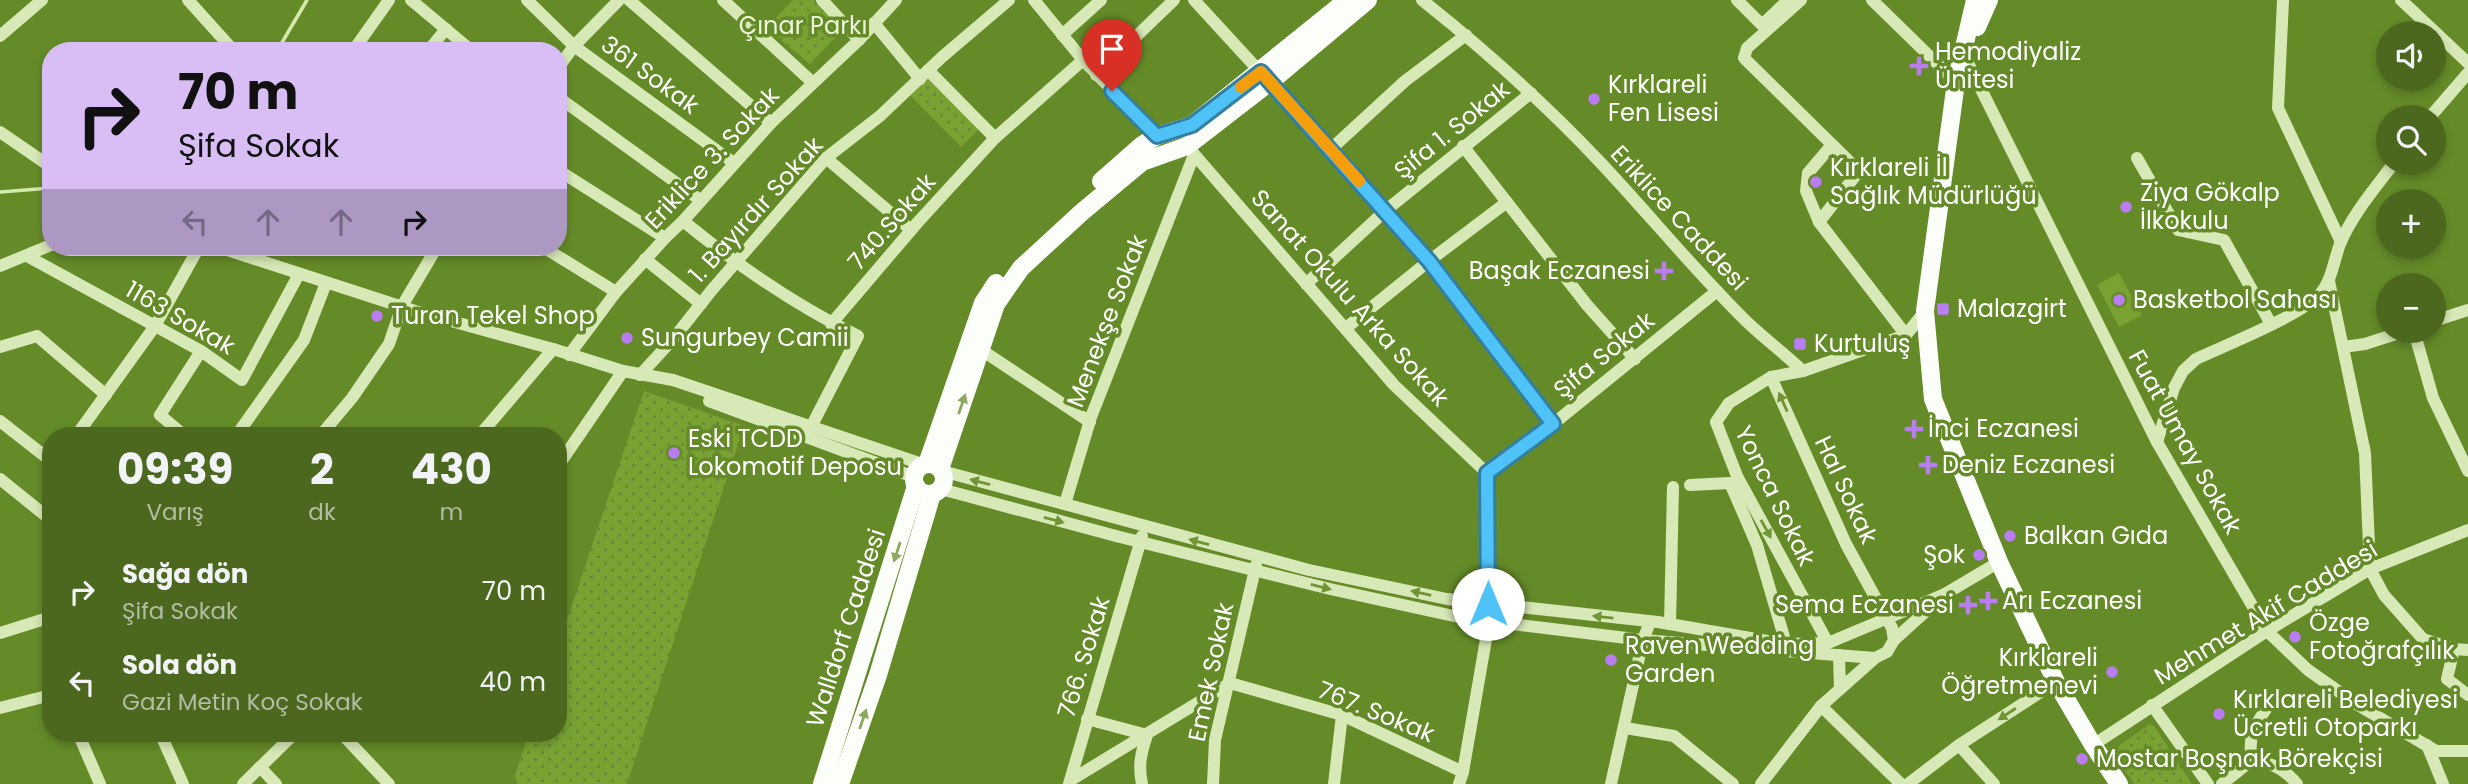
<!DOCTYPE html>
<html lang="tr">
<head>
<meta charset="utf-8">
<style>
  body { margin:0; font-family:Poppins,sans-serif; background:#56702b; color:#f1f3f6; height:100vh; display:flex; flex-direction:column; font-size:26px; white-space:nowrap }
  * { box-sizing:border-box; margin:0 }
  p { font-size:23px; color:#b2bea4 }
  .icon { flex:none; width:38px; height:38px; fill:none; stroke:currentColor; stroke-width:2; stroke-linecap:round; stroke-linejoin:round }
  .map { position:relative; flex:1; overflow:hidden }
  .details { position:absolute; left:42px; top:427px; width:525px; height:315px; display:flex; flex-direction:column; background:#4c681e; border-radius:28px; box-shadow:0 4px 10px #0003 }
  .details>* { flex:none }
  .hud { position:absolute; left:42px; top:42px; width:525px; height:214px; border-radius:28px; box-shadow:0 4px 10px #0003; background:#d8bef4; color:#111; overflow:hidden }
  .controls { position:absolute; left:2376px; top:21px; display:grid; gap:14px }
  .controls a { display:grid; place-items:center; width:70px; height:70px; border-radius:50%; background:#4c681e; box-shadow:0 4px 10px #0003; font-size:35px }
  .pin { position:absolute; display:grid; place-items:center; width:60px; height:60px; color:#fff; margin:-72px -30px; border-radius:50% 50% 50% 0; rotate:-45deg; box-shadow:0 0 7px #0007 }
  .pin .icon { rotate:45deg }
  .me { position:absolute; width:77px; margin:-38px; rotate:0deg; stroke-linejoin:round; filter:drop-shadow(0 0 5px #0008) }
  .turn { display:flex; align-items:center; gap:24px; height:147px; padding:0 21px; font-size:32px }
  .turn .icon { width:91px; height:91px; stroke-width:2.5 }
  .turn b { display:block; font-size:49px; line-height:60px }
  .lanes { display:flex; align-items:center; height:66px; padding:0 21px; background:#0003; justify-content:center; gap:35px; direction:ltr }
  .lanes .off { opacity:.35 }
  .eta { display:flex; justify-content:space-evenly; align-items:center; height:119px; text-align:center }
  .eta b { font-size:42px; font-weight:700; line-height:49px }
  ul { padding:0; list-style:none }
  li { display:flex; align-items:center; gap:21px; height:91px; padding:0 21px }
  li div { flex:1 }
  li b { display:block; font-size:26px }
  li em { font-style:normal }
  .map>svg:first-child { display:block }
  .park { fill:url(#park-dots) }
  .garden { fill:#79a233 }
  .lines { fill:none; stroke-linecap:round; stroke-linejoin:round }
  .stream { stroke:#d4eaab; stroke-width:3.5 }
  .minor { stroke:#d7e9b6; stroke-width:12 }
  .major { stroke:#fcfef9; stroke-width:18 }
  .oneway { fill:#709436 }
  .oneway2 { fill:#8ba85c }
  .route-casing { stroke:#337fa1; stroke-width:18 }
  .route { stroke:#4fc3f7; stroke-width:12 }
  .slow { stroke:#f59e0b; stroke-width:12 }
  .poi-dot { fill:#ba7df1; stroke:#658b28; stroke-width:2.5 }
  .labels { text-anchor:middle; stroke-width:7; stroke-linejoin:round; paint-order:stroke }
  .park-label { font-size:24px; fill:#edf7da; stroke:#658b28 }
  .poi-label { font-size:24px; fill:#fff; stroke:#658b28; text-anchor:start }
  .street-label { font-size:24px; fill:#fff; stroke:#658b28 }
</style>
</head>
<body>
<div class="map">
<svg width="2468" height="784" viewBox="0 0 2468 784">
  <defs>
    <pattern id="park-dots" width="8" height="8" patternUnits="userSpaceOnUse" patternTransform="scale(1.75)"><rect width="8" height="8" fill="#79a233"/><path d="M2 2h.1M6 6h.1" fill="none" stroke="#69843c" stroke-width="1.8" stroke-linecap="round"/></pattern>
  </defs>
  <rect width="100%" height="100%" fill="#658b28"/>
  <g class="park">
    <polygon points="793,0 814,0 843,29 810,64 766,28"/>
    <polygon points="930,75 981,127 961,147 910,95"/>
    <polygon points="644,391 744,426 627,784 518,784 515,776 529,733 558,733 558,647"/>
    <polygon points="2152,723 2192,784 2134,784 2112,750"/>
  </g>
  <polygon class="garden" points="2119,273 2142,315 2119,327 2097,285"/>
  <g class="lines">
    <g class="stream">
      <polyline points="277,51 307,0"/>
      <polyline points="0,192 51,188"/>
    </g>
    <g class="minor">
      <polyline points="188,0 234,51"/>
      <polyline points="411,0 472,51"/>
      <polyline points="527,0 574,46 734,163"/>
      <polyline points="629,0 771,123"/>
      <polyline points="723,0 812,82"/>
      <polyline points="822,0 859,40"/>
      <polyline points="1034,0 1083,60 1157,136"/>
      <polyline points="1194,0 1331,149 1429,261 1553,424"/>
      <path d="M1422,0C1485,50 1544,103 1599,161C1649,214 1695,271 1747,322C1765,339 1785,354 1803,371L1906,335L1925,311"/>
      <polyline points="1737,0 1762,25 1788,0"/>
      <polyline points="1801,0 1747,48 1744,58 1859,171 1819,222 1906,335"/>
      <polyline points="1872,0 1956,82"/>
      <polyline points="2283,0 2278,108 2341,242"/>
      <polyline points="2401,0 2468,63"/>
      <polyline points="874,23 920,79"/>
      <polyline points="1062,35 1101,0"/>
      <polyline points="0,36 42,0"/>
      <polyline points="353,51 389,0"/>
      <polyline points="428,51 446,29"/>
      <polyline points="1964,55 2157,442 2267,631 2308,670 2358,705 2436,751 2468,751"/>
      <polyline points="558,68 574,46 619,0"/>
      <polyline points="928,70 995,138"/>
      <polyline points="1096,75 1174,0"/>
      <polyline points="558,97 700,200"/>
      <polyline points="2430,117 2468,73"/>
      <polyline points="0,132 51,167"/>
      <polyline points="1187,146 1394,385 1487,473"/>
      <polyline points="1463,146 1587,305 1635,359"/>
      <polyline points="1331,149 1405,81 1466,35"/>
      <polyline points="826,158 911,230"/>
      <polyline points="2137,158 2178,230 2224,240 2271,324"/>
      <polyline points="558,170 665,238"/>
      <path d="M683,221C737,265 795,305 858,336L811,427"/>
      <polyline points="1819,222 1806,191 1808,173 1831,146"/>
      <polyline points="218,247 415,311 553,349 623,371 673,380 925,465"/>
      <polyline points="543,247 616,292"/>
      <polyline points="27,256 201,351 242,380 299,274"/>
      <polyline points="645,259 701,304"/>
      <polyline points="0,266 51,245"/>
      <polyline points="2329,281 2365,453 2370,569 2384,595 2423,639 2454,649 2468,650"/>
      <polyline points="1306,284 1385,211 1531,93"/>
      <polyline points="2434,321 2468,310"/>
      <polyline points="831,324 918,222 995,138 1083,60"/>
      <polyline points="1346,328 1429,261 1507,202"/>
      <polyline points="2414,331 2433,398 2468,471"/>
      <polyline points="0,347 37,336 106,395"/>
      <polyline points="2343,347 2365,344 2405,331"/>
      <polyline points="980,349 1090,422"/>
      <polyline points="569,355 616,292 665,238 683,221 771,123 859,40 896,0"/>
      <polyline points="1803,371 1771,377 1729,403 1716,422 1737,476 1828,643"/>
      <polyline points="640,375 674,338 711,291 826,158 880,116 942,57 1009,0"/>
      <polyline points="1771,377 1846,544 1892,628 1894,640"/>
      <polyline points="709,401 914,477"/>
      <polyline points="0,421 51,461"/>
      <polyline points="76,436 155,326 199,247"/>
      <polyline points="185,436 160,415 201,351"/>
      <polyline points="236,436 304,340 326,283"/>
      <polyline points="320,436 352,398 389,344 402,306 437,247"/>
      <polyline points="479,436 553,349"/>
      <path d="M2157,442L2174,388L2183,371L2196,359C2226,345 2300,316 2320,294C2332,280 2334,260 2340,244C2352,215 2375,188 2394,163"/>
      <polyline points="558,466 623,371"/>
      <polyline points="942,471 1309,570 1447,599 1658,622 1786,644 1828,643 1945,594"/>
      <polyline points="0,479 51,520"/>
      <polyline points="1690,485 1730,483 1757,545 1786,644"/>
      <polyline points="941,489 1116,536 1330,589 1463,618 1643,640 1875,658"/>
      <polyline points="1065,504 1091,417 1194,155"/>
      <polyline points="1670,624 1673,487"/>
      <polyline points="0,633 51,617"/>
      <polyline points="2454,649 2447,679 2468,695"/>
      <polyline points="1839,655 1840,689"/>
      <path d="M2271,702C2256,724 2247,733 2252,760C2270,762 2286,770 2297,784"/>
      <polyline points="2152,705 2208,784"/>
      <polyline points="1821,706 1901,784"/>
      <polyline points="0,708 51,695"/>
      <path d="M1087,719L1147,735C1141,753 1138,765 1142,784"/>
      <polyline points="1625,728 1674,736 1733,784"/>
      <polyline points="78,733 100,784"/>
      <polyline points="160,733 183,784"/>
      <polyline points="341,733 389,784"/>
      <polyline points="1959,745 1994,784"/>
      <polyline points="2093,745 2267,631 2370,569 2468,530"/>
      <polyline points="2427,745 2443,784"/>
      <polyline points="260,767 276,784"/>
      <polyline points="1071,780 1230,683 1342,715 1463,772"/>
      <polyline points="243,784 295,733"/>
      <polyline points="1069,784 1142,536"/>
      <polyline points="1213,784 1215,740 1256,565"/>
      <polyline points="1334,784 1342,715"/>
      <polyline points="1459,784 1463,772 1489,622 1487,473 1553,424 1717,291"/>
      <polyline points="1611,784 1643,640 1650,622"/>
      <polyline points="1761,784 1821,706 1875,658 1887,652 1894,640 1945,594 1999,562"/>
      <polyline points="1908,784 1959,745 2056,682"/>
      <polyline points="2222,784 2252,760"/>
    </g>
    <g class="major">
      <polyline points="1975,0 1956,82 1925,311 1933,399 1999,562 2056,682 2093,745 2119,784"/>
      <polyline points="1977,27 1989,0"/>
      <polyline points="1101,181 1142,145 1157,136 1192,125 1347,0"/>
      <polyline points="927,464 983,303 996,283"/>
      <circle cx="929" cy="479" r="15"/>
      <polyline points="940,469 996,304 1021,268 1082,212 1142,162 1187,146 1270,82 1368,0"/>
      <polyline points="822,784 916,486"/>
      <polyline points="840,784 878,675 932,494"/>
    </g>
  </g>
  <defs><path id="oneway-solid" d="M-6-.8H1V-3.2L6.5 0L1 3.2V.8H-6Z" transform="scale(1.75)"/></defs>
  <g class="oneway">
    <use href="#oneway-solid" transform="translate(1783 402) rotate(-114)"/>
    <use href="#oneway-solid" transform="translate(980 482) rotate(-165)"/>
    <use href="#oneway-solid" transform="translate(1054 520) rotate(15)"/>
    <use href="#oneway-solid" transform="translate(1766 529) rotate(61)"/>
    <use href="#oneway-solid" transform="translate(1199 542) rotate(-165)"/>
    <use href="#oneway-solid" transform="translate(1321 587) rotate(14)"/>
    <use href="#oneway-solid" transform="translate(1421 593) rotate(-167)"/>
    <use href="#oneway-solid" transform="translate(1603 617) rotate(-174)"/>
    <use href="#oneway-solid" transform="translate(2007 714) rotate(147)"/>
  </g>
  <g class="oneway2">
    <use href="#oneway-solid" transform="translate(962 404) rotate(-71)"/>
    <use href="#oneway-solid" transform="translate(897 552) rotate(108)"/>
    <use href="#oneway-solid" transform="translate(863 719) rotate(-71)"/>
  </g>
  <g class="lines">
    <defs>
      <polyline id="route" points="1112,91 1157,136 1192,125 1261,72 1429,261 1553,424 1487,473 1488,604"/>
    </defs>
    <use href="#route" class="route-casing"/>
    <use href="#route" class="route"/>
    <polyline class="slow" points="1241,87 1261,72 1359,181"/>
  </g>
  <g class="poi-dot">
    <path d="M1915.5 55.5h7v7h7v7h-7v7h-7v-7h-7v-7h7z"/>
    <circle cx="1594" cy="99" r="7"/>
    <circle cx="1816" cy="182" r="7"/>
    <circle cx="2126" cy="207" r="7"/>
    <path d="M1660.5 260.5h7v7h7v7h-7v7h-7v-7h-7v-7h7z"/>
    <circle cx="2119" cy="300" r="7"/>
    <rect x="1936" y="302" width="14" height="14" rx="3.5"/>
    <circle cx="377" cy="316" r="7"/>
    <circle cx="627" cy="338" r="7"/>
    <rect x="1793" y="337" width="14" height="14" rx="3.5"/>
    <path d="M1910.5 418.5h7v7h7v7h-7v7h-7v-7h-7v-7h7z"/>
    <circle cx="674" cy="453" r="7"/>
    <path d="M1924.5 454.5h7v7h7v7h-7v7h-7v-7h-7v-7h7z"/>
    <circle cx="2010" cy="536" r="7"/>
    <circle cx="1979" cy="555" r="7"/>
    <path d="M1984.5 590.5h7v7h7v7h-7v7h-7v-7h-7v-7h7z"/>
    <path d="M1964.5 594.5h7v7h7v7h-7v7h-7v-7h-7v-7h7z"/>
    <circle cx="2295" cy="637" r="7"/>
    <circle cx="1611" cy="660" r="7"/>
    <circle cx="2112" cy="672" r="7"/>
    <circle cx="2219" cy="714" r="7"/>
    <circle cx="2082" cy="759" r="7"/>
  </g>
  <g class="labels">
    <g class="park-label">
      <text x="803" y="34">Çınar Parkı</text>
    </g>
    <g class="poi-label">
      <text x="1935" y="60">Hemodiyaliz<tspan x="1935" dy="28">Ünitesi</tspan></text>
      <text x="1608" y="93">Kırklareli<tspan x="1608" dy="28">Fen Lisesi</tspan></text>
      <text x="1830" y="176">Kırklareli İl<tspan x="1830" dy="28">Sağlık Müdürlüğü</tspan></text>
      <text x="2140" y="201">Ziya Gökalp<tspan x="2140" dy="28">İlkokulu</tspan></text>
      <text x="1650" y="279" text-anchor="end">Başak Eczanesi</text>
      <text x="2133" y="308">Basketbol Sahası</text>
      <text x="1957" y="317">Malazgirt</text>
      <text x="391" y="324">Turan Tekel Shop</text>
      <text x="641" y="346">Sungurbey Camii</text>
      <text x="1814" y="352">Kurtuluş</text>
      <text x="1928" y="437">İnci Eczanesi</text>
      <text x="688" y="447">Eski TCDD<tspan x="688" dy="28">Lokomotif Deposu</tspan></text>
      <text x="1942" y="473">Deniz Eczanesi</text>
      <text x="2024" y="544">Balkan Gıda</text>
      <text x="1965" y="563" text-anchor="end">Şok</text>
      <text x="2002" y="609">Arı Eczanesi</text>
      <text x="1954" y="613" text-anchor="end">Sema Eczanesi</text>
      <text x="2309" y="631">Özge<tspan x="2309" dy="28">Fotoğrafçılık</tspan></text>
      <text x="1625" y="654">Raven Wedding<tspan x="1625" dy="28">Garden</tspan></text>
      <text x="2098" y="666" text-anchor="end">Kırklareli<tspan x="2098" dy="28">Öğretmenevi</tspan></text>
      <text x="2233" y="708">Kırklareli Belediyesi<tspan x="2233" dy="28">Ücretli Otoparkı</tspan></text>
      <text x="2096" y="767">Mostar Boşnak Börekçisi</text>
    </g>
    <g class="street-label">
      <text transform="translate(650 75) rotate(36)" y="8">361 Sokak</text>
      <text transform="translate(1452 130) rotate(-39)" y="8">Şifa 1. Sokak</text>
      <text transform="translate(712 158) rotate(-47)" y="8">Eriklice 3. Sokak</text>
      <text transform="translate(756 210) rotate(-48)" y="8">1. Bayırdır Sokak</text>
      <text transform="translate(1679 218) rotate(47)" y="8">Eriklice Caddesi</text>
      <text transform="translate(892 222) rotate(-49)" y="8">740.Sokak</text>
      <text transform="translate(1350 298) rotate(48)" y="8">Sanat Okulu Arka Sokak</text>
      <text transform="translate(180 318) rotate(30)" y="8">1163 Sokak</text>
      <text transform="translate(1107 321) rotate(-69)" y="8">Menekşe Sokak</text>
      <text transform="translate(1604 355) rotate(-39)" y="8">Şifa Sokak</text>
      <text transform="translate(2185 442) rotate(61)" y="8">Fuat Umay Sokak</text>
      <text transform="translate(1846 490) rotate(65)" y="8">Hal Sokak</text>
      <text transform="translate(1775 496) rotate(64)" y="8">Yonca Sokak</text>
      <text transform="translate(2266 613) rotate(-31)" y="8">Mehmet Akif Caddesi</text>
      <text transform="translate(846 628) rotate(-72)" y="8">Walldorf Caddesi</text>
      <text transform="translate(1084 657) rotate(-73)" y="8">766. Sokak</text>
      <text transform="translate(1211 672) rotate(-78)" y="8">Emek Sokak</text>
      <text transform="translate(1376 712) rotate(22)" y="8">767. Sokak</text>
    </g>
  </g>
</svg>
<div class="controls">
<a><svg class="icon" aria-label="sound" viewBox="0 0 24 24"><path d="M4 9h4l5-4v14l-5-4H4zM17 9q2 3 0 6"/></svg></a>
<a><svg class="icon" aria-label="search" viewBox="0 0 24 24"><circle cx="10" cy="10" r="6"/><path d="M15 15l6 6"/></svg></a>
<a>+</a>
<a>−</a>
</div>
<div class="pin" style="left:1112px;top:91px;background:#d93025"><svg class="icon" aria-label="arrive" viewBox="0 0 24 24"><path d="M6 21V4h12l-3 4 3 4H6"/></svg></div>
<svg class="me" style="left:1488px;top:604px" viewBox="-20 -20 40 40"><circle r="19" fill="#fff"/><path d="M0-13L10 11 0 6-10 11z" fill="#4fc3f7"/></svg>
<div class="hud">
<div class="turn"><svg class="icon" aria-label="right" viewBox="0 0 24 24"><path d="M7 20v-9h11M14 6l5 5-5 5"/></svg><div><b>70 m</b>Şifa Sokak</div></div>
<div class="lanes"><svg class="icon off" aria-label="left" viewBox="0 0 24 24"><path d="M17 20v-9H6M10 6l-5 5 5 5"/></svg><svg class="icon off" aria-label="ahead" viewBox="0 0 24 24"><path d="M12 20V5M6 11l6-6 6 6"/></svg><svg class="icon off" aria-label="ahead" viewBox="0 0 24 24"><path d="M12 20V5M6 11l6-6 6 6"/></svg><svg class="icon" aria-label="right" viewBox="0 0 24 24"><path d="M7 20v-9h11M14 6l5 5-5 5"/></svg></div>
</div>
<section class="details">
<div class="eta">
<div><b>09:39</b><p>Varış</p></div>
<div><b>2</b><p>dk</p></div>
<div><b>430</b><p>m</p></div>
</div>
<ul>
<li><svg class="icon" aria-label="right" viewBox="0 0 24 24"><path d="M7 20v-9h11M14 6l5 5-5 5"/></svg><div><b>Sağa dön</b><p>Şifa Sokak</p></div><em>70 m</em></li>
<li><svg class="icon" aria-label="left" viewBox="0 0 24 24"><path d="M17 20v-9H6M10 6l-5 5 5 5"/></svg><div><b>Sola dön</b><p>Gazi Metin Koç Sokak</p></div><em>40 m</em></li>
</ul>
</section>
</div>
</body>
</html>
